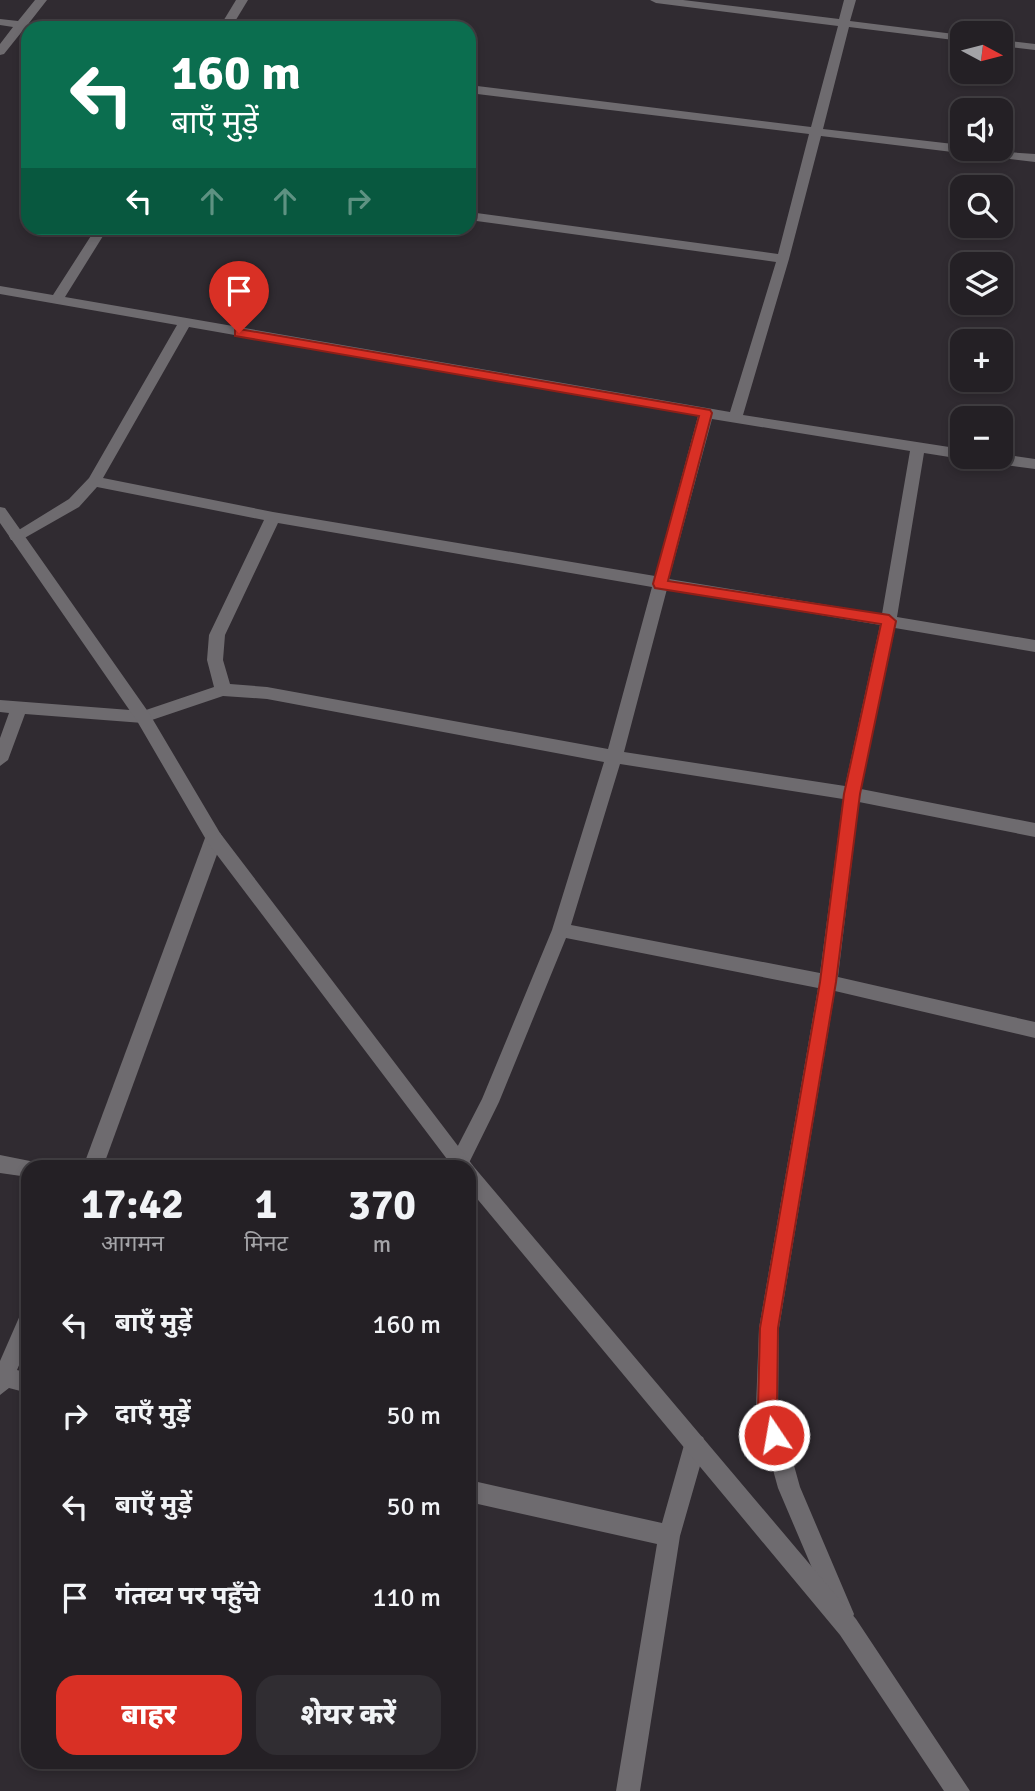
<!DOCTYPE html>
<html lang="hi">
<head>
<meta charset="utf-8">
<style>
  body { margin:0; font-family:Signika,"Noto Sans Devanagari",sans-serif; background:#302d32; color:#f1f3f6; height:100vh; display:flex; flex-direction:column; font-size:26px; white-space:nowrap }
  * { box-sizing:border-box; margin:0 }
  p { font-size:23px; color:#a3a3a7 }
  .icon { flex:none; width:38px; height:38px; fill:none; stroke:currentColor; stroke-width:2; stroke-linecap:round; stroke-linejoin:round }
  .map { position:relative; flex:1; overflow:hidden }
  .panel { position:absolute; left:21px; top:1160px; width:455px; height:609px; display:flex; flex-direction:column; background:#242025; border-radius:21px; box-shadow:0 4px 10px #0003,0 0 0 2px #413e42 }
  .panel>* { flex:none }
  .top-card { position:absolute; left:21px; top:21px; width:455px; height:214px; border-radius:21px; box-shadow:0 4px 10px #0003,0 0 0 2px #413e42; background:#0b6e4f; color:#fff; overflow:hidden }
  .needle { width:46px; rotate:97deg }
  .controls { position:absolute; left:950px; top:21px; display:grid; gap:14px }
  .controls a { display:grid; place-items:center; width:63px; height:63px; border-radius:14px; background:#242025; box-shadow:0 4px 10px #0003,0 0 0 2px #413e42; font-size:35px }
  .pin { position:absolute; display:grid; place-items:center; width:60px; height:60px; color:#fff; margin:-72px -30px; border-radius:50% 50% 50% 0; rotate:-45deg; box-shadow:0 0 7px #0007 }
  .pin .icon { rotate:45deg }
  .me { position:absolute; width:77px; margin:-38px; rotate:348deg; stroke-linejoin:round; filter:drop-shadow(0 0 5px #0008) }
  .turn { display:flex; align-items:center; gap:24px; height:147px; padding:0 35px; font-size:32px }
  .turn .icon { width:91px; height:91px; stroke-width:2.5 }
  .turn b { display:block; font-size:49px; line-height:60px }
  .lanes { display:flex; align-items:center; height:66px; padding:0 35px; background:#0003; justify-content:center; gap:35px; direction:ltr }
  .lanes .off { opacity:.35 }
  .eta { display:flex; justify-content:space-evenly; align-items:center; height:119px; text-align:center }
  .eta b { font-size:42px; font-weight:800; line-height:49px }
  .action { display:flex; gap:14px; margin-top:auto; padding:14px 35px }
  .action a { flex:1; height:80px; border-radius:21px; background:#d93025; color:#fff; font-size:28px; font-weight:800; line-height:80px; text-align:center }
  .action a+a { background:#302d32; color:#f1f3f6 }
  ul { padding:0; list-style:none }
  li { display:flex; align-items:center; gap:21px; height:91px; padding:0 35px }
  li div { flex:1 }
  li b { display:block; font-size:26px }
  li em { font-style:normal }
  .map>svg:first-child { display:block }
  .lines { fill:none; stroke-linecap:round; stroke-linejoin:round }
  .minor { fill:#6e6b6f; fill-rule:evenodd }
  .tertiary { fill:#6e6b6f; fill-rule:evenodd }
  .route { fill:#d93025; stroke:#8d1f18; stroke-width:2 }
</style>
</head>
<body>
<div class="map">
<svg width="1035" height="1791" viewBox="0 0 1035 1791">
  <rect width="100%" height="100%" fill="#302b31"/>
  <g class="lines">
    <g class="minor">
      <polygon points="35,0 47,0 29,23 46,28 24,29 4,54 0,55 0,44 13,27 0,25 0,19 18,21"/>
      <polygon points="236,0 248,0 231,28 219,28"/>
      <path d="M650,0H683L839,19L844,0H856L850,21L962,35V41L849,27L823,129L962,145V149L1035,154V162L821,136L789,259L743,415L962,449V457H967L962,459L924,453L897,617L1035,640V652L895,628L861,789L1035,823V837L859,802L838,977L1035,1022V1038L835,991L779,1328L778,1408L800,1487L854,1614L851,1622L843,1625L835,1622L778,1488L756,1408L759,1328L818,988L566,938L499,1102L467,1167H447L482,1099L552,930L604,762L267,699L223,696L143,723L25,714L8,760L0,766V738L9,713L0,712V700L143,711L214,687L207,660L209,635L264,520L97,487L79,507L21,540H11L9,536L69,499L89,478L177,325L0,294V286L53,295L96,228H108L65,297L730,412L776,262L469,220V212L778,254L809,134L469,93V85L811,127L838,26L656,3ZM189,327L698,416L655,576L273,512L103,478ZM712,419L910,451L882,614L669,579ZM278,523L652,587L608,749L267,687L230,684L223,660L225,635ZM667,589L880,625L845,786L624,752ZM620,764L843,799L820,973L571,925Z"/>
      <polygon points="1001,40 1035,44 1035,50 1001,46"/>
      <polygon points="1001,454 1035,459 1035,469 984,462 977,457 1001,457"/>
      <polygon points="214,831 220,833 223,838 103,1167 83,1167 205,838 208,833"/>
      <polygon points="0,1155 35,1162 37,1167 28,1167 28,1177 0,1173"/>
      <polygon points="28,1310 28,1344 17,1370 28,1373 28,1393 9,1388 0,1395 0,1361 21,1313"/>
      <polygon points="695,1434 703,1437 706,1445 680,1536 640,1791 616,1791 657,1544 469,1502 469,1480 662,1523 684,1445 687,1437"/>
    </g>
    <polygon class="tertiary" points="0,507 5,508 149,713 220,833 474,1167 856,1619 970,1791 944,1791 840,1635 469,1189 469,1167 453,1167 208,843 137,721 0,523"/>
  </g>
  <polygon class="route" points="239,329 710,410 712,413 668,581 889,615 896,621 860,794 836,982 778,1328 777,1408 784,1435 781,1442 774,1445 768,1442 758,1408 760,1328 820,982 844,794 881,624 655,588 653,584 699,416 235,336 235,330"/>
</svg>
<div class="controls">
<a><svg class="needle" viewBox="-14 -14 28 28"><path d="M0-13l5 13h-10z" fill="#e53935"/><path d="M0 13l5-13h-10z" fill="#a3a3a7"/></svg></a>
<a><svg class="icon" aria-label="sound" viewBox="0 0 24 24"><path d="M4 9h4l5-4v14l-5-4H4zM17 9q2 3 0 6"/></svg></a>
<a><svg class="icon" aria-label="search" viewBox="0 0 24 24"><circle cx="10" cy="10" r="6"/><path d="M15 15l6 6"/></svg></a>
<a><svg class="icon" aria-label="layers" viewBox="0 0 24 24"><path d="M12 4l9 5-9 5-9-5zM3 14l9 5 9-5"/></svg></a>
<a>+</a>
<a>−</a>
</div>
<div class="pin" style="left:239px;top:333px;background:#d93025"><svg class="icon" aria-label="arrive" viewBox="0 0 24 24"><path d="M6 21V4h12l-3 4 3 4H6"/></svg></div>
<svg class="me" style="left:774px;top:1435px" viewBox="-20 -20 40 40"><circle r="17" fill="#d93025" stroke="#fff" stroke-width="3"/><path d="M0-11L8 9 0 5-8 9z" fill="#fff"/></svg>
<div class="top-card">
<div class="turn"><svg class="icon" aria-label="left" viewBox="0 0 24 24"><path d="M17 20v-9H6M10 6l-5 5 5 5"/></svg><div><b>160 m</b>बाएँ मुड़ें</div></div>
<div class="lanes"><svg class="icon" aria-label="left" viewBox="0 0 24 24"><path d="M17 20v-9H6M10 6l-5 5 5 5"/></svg><svg class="icon off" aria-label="ahead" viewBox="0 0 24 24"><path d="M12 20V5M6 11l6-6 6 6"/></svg><svg class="icon off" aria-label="ahead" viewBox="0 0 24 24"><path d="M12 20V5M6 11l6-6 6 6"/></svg><svg class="icon off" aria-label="right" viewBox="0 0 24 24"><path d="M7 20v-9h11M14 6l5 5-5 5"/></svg></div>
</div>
<section class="panel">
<div class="eta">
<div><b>17:42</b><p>आगमन</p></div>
<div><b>1</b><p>मिनट</p></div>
<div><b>370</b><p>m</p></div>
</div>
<ul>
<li><svg class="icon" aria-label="left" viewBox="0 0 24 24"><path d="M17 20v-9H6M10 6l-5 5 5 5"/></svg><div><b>बाएँ मुड़ें</b></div><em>160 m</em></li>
<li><svg class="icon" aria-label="right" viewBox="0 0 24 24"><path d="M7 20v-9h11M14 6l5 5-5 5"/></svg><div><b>दाएँ मुड़ें</b></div><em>50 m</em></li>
<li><svg class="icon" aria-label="left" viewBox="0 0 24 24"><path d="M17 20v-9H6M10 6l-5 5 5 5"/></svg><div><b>बाएँ मुड़ें</b></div><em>50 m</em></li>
<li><svg class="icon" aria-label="arrive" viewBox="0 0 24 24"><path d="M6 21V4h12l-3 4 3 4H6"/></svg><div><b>गंतव्य पर पहुँचे</b></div><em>110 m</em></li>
</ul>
<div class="action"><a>बाहर</a><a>शेयर करें</a></div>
</section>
</div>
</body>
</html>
